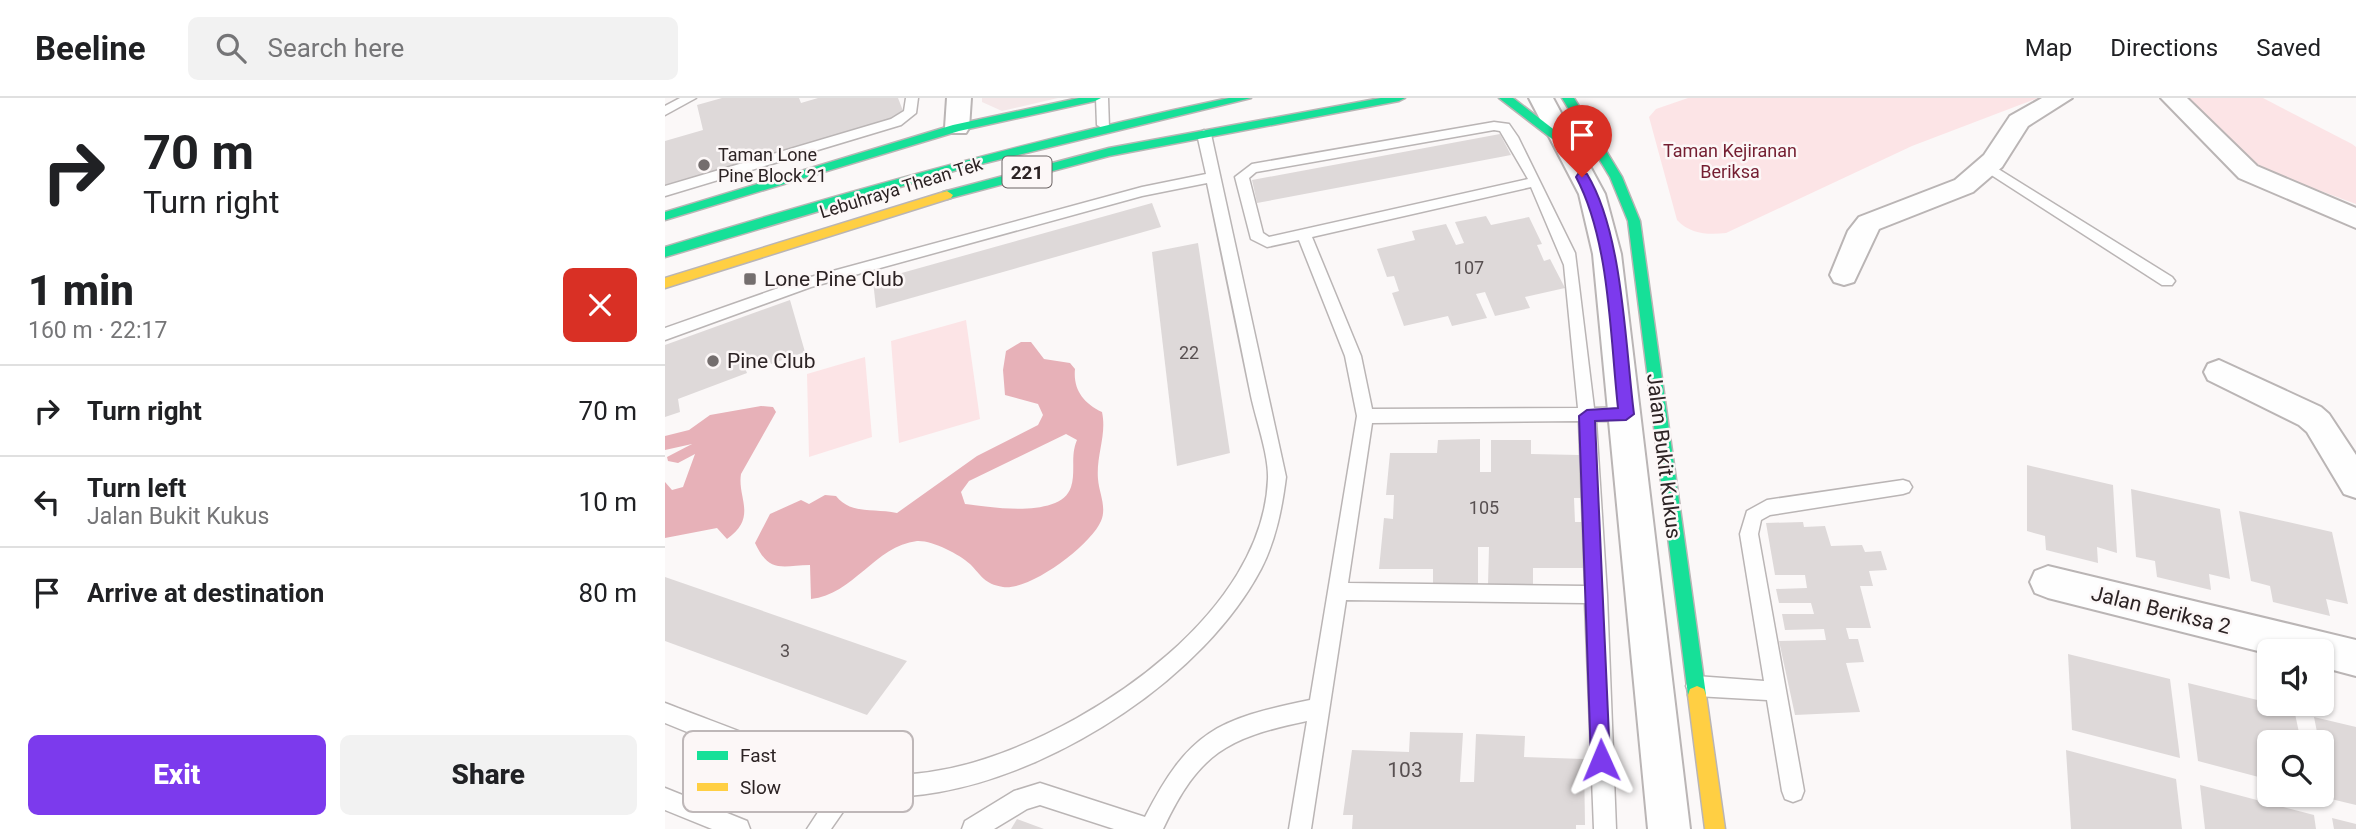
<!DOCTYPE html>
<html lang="en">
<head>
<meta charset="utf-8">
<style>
  body { margin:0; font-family:Roboto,sans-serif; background:#f2f2f2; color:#202124; height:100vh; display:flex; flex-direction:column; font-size:26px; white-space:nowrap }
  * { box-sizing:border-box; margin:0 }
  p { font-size:23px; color:#757577 }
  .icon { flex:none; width:38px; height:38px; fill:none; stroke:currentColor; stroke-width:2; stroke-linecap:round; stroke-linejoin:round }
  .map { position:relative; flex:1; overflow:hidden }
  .side { display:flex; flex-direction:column; background:#fff; width:665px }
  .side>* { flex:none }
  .guide { background:#fff; color:#202124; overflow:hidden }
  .fabs { position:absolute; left:1592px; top:541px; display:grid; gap:14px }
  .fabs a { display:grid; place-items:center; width:77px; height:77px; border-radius:10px; background:#fff; box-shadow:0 2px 5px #0004; font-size:35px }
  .pin { position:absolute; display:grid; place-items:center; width:60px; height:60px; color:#fff; margin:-72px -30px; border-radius:50% 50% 50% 0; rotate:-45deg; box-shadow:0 0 7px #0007 }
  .pin .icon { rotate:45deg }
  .me { position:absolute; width:77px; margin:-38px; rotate:359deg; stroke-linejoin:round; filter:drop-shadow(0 0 5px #0008) }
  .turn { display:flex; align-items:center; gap:24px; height:147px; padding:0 28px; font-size:32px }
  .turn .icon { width:91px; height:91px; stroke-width:2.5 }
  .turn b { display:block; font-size:49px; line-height:60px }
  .round { display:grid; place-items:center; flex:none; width:74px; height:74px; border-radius:10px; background:#f2f2f2 }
  .overview { display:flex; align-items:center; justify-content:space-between; height:119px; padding:0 28px }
  h1 { font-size:42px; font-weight:800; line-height:52px }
  .primary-button { display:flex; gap:14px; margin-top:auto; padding:14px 28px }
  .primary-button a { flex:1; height:80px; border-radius:10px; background:#7c3aed; color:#fff; font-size:28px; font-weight:800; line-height:80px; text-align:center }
  .primary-button a+a { background:#f2f2f2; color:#202124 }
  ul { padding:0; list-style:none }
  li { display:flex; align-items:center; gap:21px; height:91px; padding:0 28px; border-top:2px solid #e0e0e0 }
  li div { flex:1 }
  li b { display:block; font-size:26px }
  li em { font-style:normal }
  header { display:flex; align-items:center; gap:42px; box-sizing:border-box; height:98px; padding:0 35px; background:#fff; border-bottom:2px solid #e0e0e0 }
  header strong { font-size:33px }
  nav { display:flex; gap:38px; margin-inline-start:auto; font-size:24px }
  .search { width:490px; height:63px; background:#f2f2f2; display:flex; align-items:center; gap:18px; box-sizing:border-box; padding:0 24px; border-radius:10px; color:#757577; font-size:26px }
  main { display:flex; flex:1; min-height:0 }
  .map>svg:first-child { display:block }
  .built { fill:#f5e8e9 }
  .green { fill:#fce4e6 }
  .water { fill:#e7b1b8; fill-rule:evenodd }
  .building { fill:#ded9d9 }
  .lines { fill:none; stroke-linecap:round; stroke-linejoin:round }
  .lane-casing { stroke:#bab5b5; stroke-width:3 }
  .street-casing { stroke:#bab5b5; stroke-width:4 }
  .fast-casing { stroke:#bab5b5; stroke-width:3 }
  .slow-casing { stroke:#bab5b5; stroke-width:3 }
  .lane { fill:#fefefe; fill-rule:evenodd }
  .street { fill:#fefefe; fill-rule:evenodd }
  .fast { fill:#16e098; fill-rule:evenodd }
  .slow { fill:#ffcf43; fill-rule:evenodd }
  .route { fill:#7c3aed; stroke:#51269a; stroke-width:2 }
  .poi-dot { fill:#746e6e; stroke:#fcf7f7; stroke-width:2.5 }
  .labels { text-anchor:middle; stroke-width:5; stroke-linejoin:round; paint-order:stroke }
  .far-park-label { font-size:18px; fill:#741e31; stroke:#fcf7f7 }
  .far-poi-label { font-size:18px; fill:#2c2324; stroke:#fcf7f7; text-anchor:start }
  .far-street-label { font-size:18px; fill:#2c2324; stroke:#fcf7f7 }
  .number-label { font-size:18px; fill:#585051 }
  .shield { fill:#fcf7f7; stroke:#6a6363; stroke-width:2 }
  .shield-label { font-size:19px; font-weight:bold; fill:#2c2324 }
  .poi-label { font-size:21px; fill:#2c2324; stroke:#fcf7f7; text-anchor:start }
  .street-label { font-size:21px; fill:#2c2324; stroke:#fcf7f7 }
  .near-number-label { font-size:21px; fill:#585051 }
  .key { fill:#fcf7f7; stroke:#beb7b8; stroke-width:2 }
  .key-label { font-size:19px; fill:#2c2324 }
</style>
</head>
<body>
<header>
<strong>Beeline</strong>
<div class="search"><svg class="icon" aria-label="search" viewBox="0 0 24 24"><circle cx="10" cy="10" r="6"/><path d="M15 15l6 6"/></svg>Search here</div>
<nav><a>Map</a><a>Directions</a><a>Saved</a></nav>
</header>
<main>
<section class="side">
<div class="guide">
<div class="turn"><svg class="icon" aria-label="right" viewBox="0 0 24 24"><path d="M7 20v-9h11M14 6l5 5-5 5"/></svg><div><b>70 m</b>Turn right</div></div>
</div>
<div class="overview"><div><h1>1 min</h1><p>160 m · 22:17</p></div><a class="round" style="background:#d93025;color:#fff"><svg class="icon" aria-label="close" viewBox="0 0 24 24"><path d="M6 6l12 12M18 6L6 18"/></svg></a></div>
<ul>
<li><svg class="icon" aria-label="right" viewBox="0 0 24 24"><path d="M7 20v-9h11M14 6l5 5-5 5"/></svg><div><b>Turn right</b></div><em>70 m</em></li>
<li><svg class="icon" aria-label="left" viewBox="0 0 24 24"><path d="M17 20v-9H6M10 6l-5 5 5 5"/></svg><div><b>Turn left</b><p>Jalan Bukit Kukus</p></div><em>10 m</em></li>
<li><svg class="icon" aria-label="arrive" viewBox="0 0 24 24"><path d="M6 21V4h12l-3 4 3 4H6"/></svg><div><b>Arrive at destination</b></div><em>80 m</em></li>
</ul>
<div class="primary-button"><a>Exit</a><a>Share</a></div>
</section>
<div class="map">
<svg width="1691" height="731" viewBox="0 0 1691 731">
  <rect width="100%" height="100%" fill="#fbf8f8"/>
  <polygon class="built" points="317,0 393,0 337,13 317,4"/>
  <g class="green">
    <path d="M1023,0H1373L1247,48L1061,135C1043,137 1025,136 1012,122L984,19L991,11Z"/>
    <polygon points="1517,0 1598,0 1687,46 1691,49 1691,106 1596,71"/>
    <polygon points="301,222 315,321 234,345 226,243"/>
    <polygon points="200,259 207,339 144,359 142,276"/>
  </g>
  <g class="water">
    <path d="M356,244H366L379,261L405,265L410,271C408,291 418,305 437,314C442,337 431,357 433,381C434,395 442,409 436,423C426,447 365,493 338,489C319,486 316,477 305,466C294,456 267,442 252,443C210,448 188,497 146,501L145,467C115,468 104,475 90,445L105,416L136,402L144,406L160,397L171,398C186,417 209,410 232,415L312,358L373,327L378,317L373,306L340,297L338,272L341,253ZM401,336L412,342C405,358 411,373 406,389C396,421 324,409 300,406L296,394L304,383Z"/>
    <path d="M96,308L108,309L111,314L76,376C72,400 93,419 62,441L52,430L0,440V384L7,392L18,389L30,356L13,365L3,363L2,359L27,346L0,352V338L24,332L45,317Z"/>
  </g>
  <g class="building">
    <polygon points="57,0 134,0 136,5 153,0 233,0 240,18 0,92 0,43 38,32 32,7"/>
    <polygon points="835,36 846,57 592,105 587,82"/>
    <polygon points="487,105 496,129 211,210 208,183"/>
    <polygon points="821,118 826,127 864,119 877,146 872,147 879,163 885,161 900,190 860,199 865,210 830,218 820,194 811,196 822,220 787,228 783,218 739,228 727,195 734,193 729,178 722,179 712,151 750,142 747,133 781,126 791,147 799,145 790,124"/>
    <polygon points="533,145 565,355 512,368 487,154"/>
    <polygon points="125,202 140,254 106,266 104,261 80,270 82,275 13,301 15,314 0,319 0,247"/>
    <polygon points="815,341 815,374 826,374 826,342 866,342 866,356 914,357 917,400 909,400 910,424 918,424 921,470 868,470 868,487 823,487 824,449 813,449 813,486 768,486 768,471 714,471 719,420 728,421 729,397 721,397 725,355 772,355 773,342"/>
    <polygon points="1362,367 1448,387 1452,455 1432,449 1433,465 1381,452 1380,438 1362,433"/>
    <polygon points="1466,391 1555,411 1565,481 1544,476 1546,492 1492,479 1490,463 1471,459"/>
    <polygon points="1574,413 1667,434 1683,506 1661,501 1665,518 1608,504 1605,488 1586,483"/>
    <polygon points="1138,424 1139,429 1160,428 1166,448 1197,447 1200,454 1216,453 1222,472 1204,473 1208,488 1195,488 1206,530 1181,530 1184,541 1193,541 1199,564 1181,565 1195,614 1130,617 1114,543 1161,542 1159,531 1120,532 1117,516 1149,516 1146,505 1114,505 1111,491 1142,490 1140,477 1110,477 1101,425"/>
    <polygon points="0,479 242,563 202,617 0,543"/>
    <polygon points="1403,556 1505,581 1515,660 1407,632"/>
    <polygon points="1523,585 1629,611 1636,644 1605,644 1605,682 1533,663"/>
    <polygon points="1649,619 1691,629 1691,707 1666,701 1657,644 1654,644"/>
    <polygon points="745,634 798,635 795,684 809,684 811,636 860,638 859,659 919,661 920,727 911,727 911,731 687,731 688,717 678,717 687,652 744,654"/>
    <polygon points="1401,652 1511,681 1517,731 1406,731"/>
    <polygon points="1535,687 1649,717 1651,731 1540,731"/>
    <polygon points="1667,720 1691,726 1691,731 1669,731"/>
    <polygon points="352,721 379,731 346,731"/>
  </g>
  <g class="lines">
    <defs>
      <g id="lane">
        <polygon points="15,0 31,0 0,17 0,8"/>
        <polygon points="241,0 253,0 251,15 236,27 0,98 0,88 226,21 239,13"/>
        <polygon points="431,0 443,0 444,30 439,31 432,27"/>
        <path d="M829,24L844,26L853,39L910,155L929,310L966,309L974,316L966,323H931L942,497L951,731H929L920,505L681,502L646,731H624L642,623C561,640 534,655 498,731H449L375,707L362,711L329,731H297L300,723L349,693L375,685L480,719C524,633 552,621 645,602L692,318L680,258L634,142L602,149L586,141L570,79L587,66ZM829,32L835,33L863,81L604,139L598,135L584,80L591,74ZM866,89L899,167L913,310L707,311L696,258L647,139ZM914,323L920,488L683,485L707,325Z"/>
        <path d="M539,32L546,36L621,379C617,410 611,442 596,471C539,579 394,673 274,694C246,699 218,700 189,698L166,731H142L167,693L0,625V605C41,621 83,636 124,653C144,661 166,674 188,676C232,680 278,675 320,661C434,624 598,514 603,381C604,357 591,322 586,298C572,227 557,156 542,85L477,98L146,189L0,242V230L142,180L477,89L541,76L532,36Z"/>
        <polygon points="1322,64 1507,179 1510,183 1507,187 1497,187 1317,71 1315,68"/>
        <polygon points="1238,382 1244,384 1247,389 1244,394 1238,396 1105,417 1096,422 1093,436 1139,693 1136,701 1128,704 1120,701 1117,693 1102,602 1031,598 1024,595 1021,588 1024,581 1031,578 1099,583 1075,436 1082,413 1102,402"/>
        <polygon points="0,690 82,723 85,731 47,731 0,712"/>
      </g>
      <g id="street">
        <polygon points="282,0 306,0 304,30 301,35 283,35 280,30"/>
        <polygon points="864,0 888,0 940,96 956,156 1025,731 983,731 928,156 914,96"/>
        <polygon points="1377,0 1407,0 1363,28 1337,69 1308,94 1214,131 1189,184 1179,187 1169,184 1165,177 1183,133 1194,119 1290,82 1319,57 1345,18"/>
        <polygon points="1496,0 1522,0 1592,68 1691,110 1691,130 1574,80"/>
        <polygon points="1554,262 1656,309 1664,316 1691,357 1691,400 1679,396 1642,334 1634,327 1543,282 1539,274 1543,266"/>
        <polygon points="1383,468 1691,542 1691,578 1657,569 1657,553 1605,553 1605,556 1383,500 1370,495 1365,484 1370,473"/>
      </g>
      <g id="fast">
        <polygon points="414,0 436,0 430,3 294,33 0,122 0,114 288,27"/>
        <path d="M564,0H586L292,72L0,159V149C186,92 373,40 564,0Z"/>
        <polygon points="716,0 740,0 734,3 444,58 282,101 276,97 278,94 444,50"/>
        <polygon points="834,0 848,0 905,44 899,48 895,47"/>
        <polygon points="897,0 909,0 957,79 975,123 1041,597 1039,603 1032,606 1025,603 1023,597 963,123 945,79"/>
      </g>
      <g id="slow">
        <polygon points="282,93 288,97 286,100 0,190 0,180"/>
        <polygon points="1032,588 1039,591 1041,597 1060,731 1040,731 1023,597 1025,591"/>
      </g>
    </defs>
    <use href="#lane" class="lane-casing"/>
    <use href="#street" class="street-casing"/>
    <use href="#fast" class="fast-casing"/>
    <use href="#slow" class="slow-casing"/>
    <use href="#lane" class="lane"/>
    <use href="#street" class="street"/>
    <use href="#fast" class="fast"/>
    <use href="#slow" class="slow"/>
  </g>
  <path class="route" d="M913,76H922C958,135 960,246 969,316L961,322L930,323L945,662L943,669L936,672L929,669L926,662L914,318L922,312L953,310C945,238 945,143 911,79Z"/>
  <g class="poi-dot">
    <circle cx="39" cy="67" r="7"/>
    <rect x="78" y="174" width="14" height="14" rx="3.5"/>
    <circle cx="48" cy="263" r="7"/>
  </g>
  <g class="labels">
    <g class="far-park-label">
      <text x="1065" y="59">Taman Kejiranan<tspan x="1065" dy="21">Beriksa</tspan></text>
    </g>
    <g class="far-poi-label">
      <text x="53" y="63">Taman Lone<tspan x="53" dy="21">Pine Block 21</tspan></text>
    </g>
    <g class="far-street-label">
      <text transform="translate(236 90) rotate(-17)" y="6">Lebuhraya Thean Tek</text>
    </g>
    <g class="number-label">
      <text x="804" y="176">107</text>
      <text x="524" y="261">22</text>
      <text x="819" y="416">105</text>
      <text x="120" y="559">3</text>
    </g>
    <rect class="shield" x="337.5" y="58.5" width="49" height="31" rx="5"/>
    <g class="shield-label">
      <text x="362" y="81">221</text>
    </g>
    <g class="poi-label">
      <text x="99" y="188">Lone Pine Club</text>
      <text x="62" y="270">Pine Club</text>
    </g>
    <g class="street-label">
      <text transform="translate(999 358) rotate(83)" y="7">Jalan Bukit Kukus</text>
      <text transform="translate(1496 512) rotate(14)" y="7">Jalan Beriksa 2</text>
    </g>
    <g class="near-number-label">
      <text x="740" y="679">103</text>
    </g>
  </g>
  <rect x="18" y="633" width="230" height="81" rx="10" class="key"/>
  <rect x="32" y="653" width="31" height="9" fill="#16e098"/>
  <rect x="32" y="685" width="31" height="8" fill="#ffcf43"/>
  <g class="key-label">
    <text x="75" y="664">Fast</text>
    <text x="75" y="696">Slow</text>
  </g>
</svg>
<div class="fabs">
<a><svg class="icon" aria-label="sound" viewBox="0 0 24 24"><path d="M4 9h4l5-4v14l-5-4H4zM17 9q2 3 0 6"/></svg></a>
<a><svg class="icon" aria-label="search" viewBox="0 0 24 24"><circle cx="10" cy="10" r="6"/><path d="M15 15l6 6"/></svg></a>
</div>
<div class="pin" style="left:917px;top:79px;background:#d93025"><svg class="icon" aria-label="arrive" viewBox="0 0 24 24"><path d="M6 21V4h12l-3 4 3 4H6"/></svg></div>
<svg class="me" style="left:936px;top:662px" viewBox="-20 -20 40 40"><path d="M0-17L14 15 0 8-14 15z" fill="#7c3aed" stroke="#fff" stroke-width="4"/></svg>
</div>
</main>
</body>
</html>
